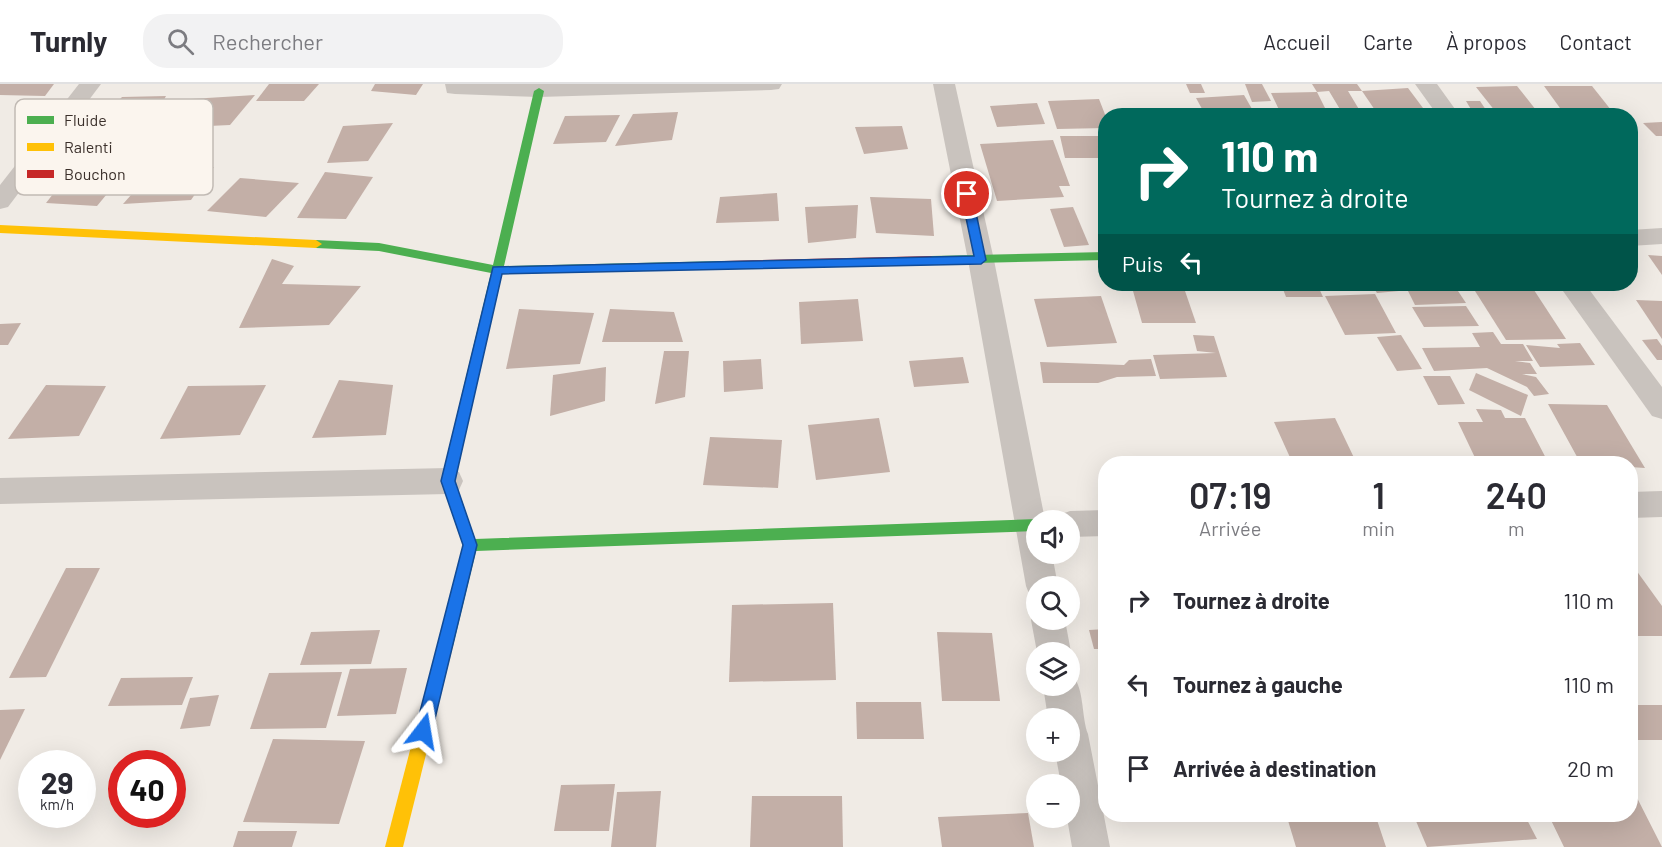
<!DOCTYPE html>
<html lang="fr">
<head>
<meta charset="utf-8">
<style>
  body { margin:0; font-family:Barlow,sans-serif; background:#f2f2f3; color:#2b2b33; height:100vh; display:flex; flex-direction:column; font-size:22px; white-space:nowrap }
  * { box-sizing:border-box; margin:0 }
  p { font-size:20px; color:#7c7c81 }
  .icon { flex:none; width:33px; height:33px; fill:none; stroke:currentColor; stroke-width:2; stroke-linecap:round; stroke-linejoin:round }
  .map { position:relative; flex:1; overflow:hidden }
  .side { position:absolute; left:1098px; top:372px; width:540px; height:366px; display:flex; flex-direction:column; background:#fff; border-radius:24px; box-shadow:0 6px 24px #0002 }
  .side>* { flex:none }
  .hud { position:absolute; left:1098px; top:24px; width:540px; height:183px; border-radius:24px; box-shadow:0 6px 24px #0002; background:#00695c; color:#fff; overflow:hidden }
  .controls { position:absolute; left:1026px; top:426px; display:grid; gap:12px }
  .controls a { display:grid; place-items:center; width:54px; height:54px; border-radius:50%; background:#fff; box-shadow:0 6px 24px #0002; font-size:30px }
  .speed { position:absolute; left:18px; top:666px; display:flex; gap:12px; font-size:30px; font-weight:700; text-align:center }
  .speed>* { display:grid; place-content:center; width:78px; height:78px; border-radius:50%; background:#fff; box-shadow:0 6px 24px #0002; line-height:1 }
  .speed small { font-size:15px; font-weight:400 }
  .speed .limit { border:9px solid #d22; background:#fff; color:#111 }
  .pin { position:absolute; display:grid; place-items:center; width:51px; height:51px; color:#fff; margin:-26px; border:3px solid #fff; border-radius:50%; box-shadow:0 2px 6px #0007 }
  .me { position:absolute; width:66px; margin:-33px; rotate:14deg; stroke-linejoin:round; filter:drop-shadow(0 0 4px #0008) }
  .turn { display:flex; align-items:center; gap:21px; height:126px; padding:0 24px; font-size:27px }
  .turn .icon { width:78px; height:78px; stroke-width:2.5 }
  .turn b { display:block; font-size:42px; line-height:51px }
  .then { display:flex; align-items:center; height:57px; padding:0 24px; background:#0003; gap:12px; font-size:22px }
  .eta { display:flex; justify-content:space-evenly; align-items:center; height:102px; text-align:center }
  .eta b { font-size:36px; font-weight:600; line-height:42px }
  ul { padding:0; list-style:none }
  li { display:flex; align-items:center; gap:18px; height:84px; padding:0 24px }
  li div { flex:1 }
  li b { display:block; font-size:22px }
  li em { font-style:normal }
  header { display:flex; align-items:center; gap:36px; box-sizing:border-box; height:84px; padding:0 30px; background:#fff; border-bottom:2px solid #e1e1e2 }
  header strong { font-size:28px }
  nav { display:flex; gap:33px; margin-inline-start:auto; font-size:21px }
  .search { width:420px; height:54px; background:#f2f2f3; display:flex; align-items:center; gap:15px; box-sizing:border-box; padding:0 21px; border-radius:24px; color:#7c7c81; font-size:22px }
  .map>svg:first-child { display:block }
  .building { fill:#c3afa7 }
  .lines { fill:none; stroke-linecap:round; stroke-linejoin:round }
  .street { fill:#c9c3be; fill-rule:evenodd }
  .fast { fill:#4caf50; fill-rule:evenodd }
  .slow { fill:#ffc107; fill-rule:evenodd }
  .jam { fill:#c62828; fill-rule:evenodd }
  .route { fill:#1a73e8; stroke:#114b97; stroke-width:1.5 }
  .key { fill:#fbf5ee; stroke:#c1bab4; stroke-width:1.5 }
  .key-label { font-size:16px; fill:#3b302b }
</style>
</head>
<body>
<header>
<strong>Turnly</strong>
<div class="search"><svg class="icon" aria-label="search" viewBox="0 0 24 24"><circle cx="10" cy="10" r="6"/><path d="M15 15l6 6"/></svg>Rechercher</div>
<nav><a>Accueil</a><a>Carte</a><a>À propos</a><a>Contact</a></nav>
</header>
<div class="map">
<svg width="1662" height="763" viewBox="0 0 1662 763">
  <rect width="100%" height="100%" fill="#f0ebe5"/>
  <g class="building">
    <polygon points="0,0 54,0 45,12 0,11"/>
    <polygon points="269,0 319,0 304,17 256,17"/>
    <polygon points="375,0 423,0 416,11 371,7"/>
    <polygon points="1186,0 1201,0 1205,9 1190,9"/>
    <polygon points="1245,0 1262,0 1271,17 1252,18"/>
    <polygon points="1312,0 1357,0 1362,7 1348,7 1363,32 1344,32 1329,7 1317,8"/>
    <polygon points="1517,2 1536,26 1495,27 1476,3"/>
    <polygon points="1544,2 1592,2 1615,31 1565,31"/>
    <polygon points="1408,4 1429,32 1379,32 1362,7"/>
    <polygon points="1317,8 1329,32 1282,32 1271,9"/>
    <polygon points="255,11 230,41 166,44 191,15"/>
    <polygon points="1244,11 1256,32 1206,32 1196,14"/>
    <polygon points="166,12 152,38 97,39 122,13"/>
    <polygon points="1099,15 1106,33 1106,44 1057,45 1048,17"/>
    <polygon points="1466,17 1480,17 1490,32 1475,32"/>
    <polygon points="1037,19 1045,40 997,43 990,22"/>
    <polygon points="678,28 672,56 615,62 633,30"/>
    <polygon points="620,31 606,58 553,60 565,32"/>
    <polygon points="1662,38 1662,52 1656,52 1643,39"/>
    <polygon points="393,39 368,77 327,79 343,42"/>
    <polygon points="902,42 908,65 864,70 855,43"/>
    <polygon points="1060,52 1106,52 1106,74 1065,74"/>
    <polygon points="1053,56 1070,102 1059,102 1064,113 997,117 980,60"/>
    <polygon points="156,83 214,83 191,116 123,120"/>
    <polygon points="71,87 126,87 97,122 46,119"/>
    <polygon points="325,88 373,93 346,135 297,134"/>
    <polygon points="240,94 299,99 266,133 207,127"/>
    <polygon points="777,109 779,137 716,139 720,113"/>
    <polygon points="870,113 931,115 934,152 876,149"/>
    <polygon points="858,121 856,154 808,159 805,123"/>
    <polygon points="1073,123 1089,161 1064,163 1050,125"/>
    <polygon points="1648,171 1662,172 1662,191"/>
    <polygon points="272,175 294,182 282,200 361,202 329,241 239,244"/>
    <polygon points="1281,200 1317,200 1323,213 1286,213"/>
    <polygon points="1371,200 1394,200 1399,207 1377,209"/>
    <polygon points="1456,204 1466,219 1415,221 1407,205"/>
    <polygon points="1534,206 1566,255 1506,256 1475,207"/>
    <polygon points="1133,207 1185,207 1196,239 1142,239"/>
    <polygon points="1375,210 1396,249 1345,251 1325,212"/>
    <polygon points="1101,212 1117,259 1047,263 1034,215"/>
    <polygon points="858,215 863,257 801,260 799,218"/>
    <polygon points="1636,216 1662,217 1662,255"/>
    <polygon points="1466,222 1479,242 1424,243 1412,223"/>
    <polygon points="519,225 594,229 580,280 506,285"/>
    <polygon points="610,225 674,228 683,258 602,258"/>
    <polygon points="21,239 8,261 0,261 0,240"/>
    <polygon points="1493,248 1501,260 1523,260 1533,277 1515,277 1530,279 1537,290 1522,290 1536,293 1549,310 1534,312 1527,303 1487,284 1434,287 1422,264 1480,263 1472,249"/>
    <polygon points="1193,251 1214,252 1227,293 1160,295 1153,271 1216,269 1197,267"/>
    <polygon points="1401,251 1422,285 1397,287 1377,253"/>
    <polygon points="1657,255 1662,262 1662,276 1657,276 1642,256"/>
    <polygon points="1580,259 1595,281 1540,283 1526,261 1560,264 1557,260"/>
    <polygon points="664,267 689,267 685,313 655,320"/>
    <polygon points="963,273 969,299 914,303 909,277"/>
    <polygon points="761,275 763,305 724,308 723,277"/>
    <polygon points="1151,275 1156,292 1117,293 1098,299 1043,299 1040,278 1124,281 1129,276"/>
    <polygon points="606,283 605,317 550,332 553,291"/>
    <polygon points="1476,289 1528,311 1521,332 1469,306"/>
    <polygon points="1423,292 1450,292 1465,320 1438,321"/>
    <polygon points="339,296 393,301 386,351 312,354"/>
    <polygon points="46,301 106,302 79,352 8,355"/>
    <polygon points="266,301 240,351 160,355 188,302"/>
    <polygon points="1548,320 1607,321 1645,384 1630,383 1630,380 1581,380"/>
    <polygon points="1476,325 1501,326 1505,334 1525,334 1549,380 1478,380 1458,338 1483,338"/>
    <polygon points="879,334 890,388 816,396 808,341"/>
    <polygon points="1335,334 1357,380 1293,380 1274,338"/>
    <polygon points="710,353 782,356 778,404 703,401"/>
    <polygon points="66,484 100,484 46,593 9,594"/>
    <polygon points="1630,485 1636,486 1662,522 1662,552 1630,552"/>
    <polygon points="833,519 836,596 729,598 732,521"/>
    <polygon points="1106,545 1106,565 1094,565 1089,546"/>
    <polygon points="380,546 371,580 300,581 311,548"/>
    <polygon points="937,548 992,549 1000,617 942,617"/>
    <polygon points="407,584 396,630 337,632 350,585"/>
    <polygon points="342,588 326,644 250,645 269,589"/>
    <polygon points="193,593 182,621 108,622 121,594"/>
    <polygon points="219,611 210,642 180,645 190,614"/>
    <polygon points="856,618 921,618 924,655 857,655"/>
    <rect x="1630" y="621" width="32" height="35"/>
    <polygon points="25,625 0,676 0,626"/>
    <polygon points="273,655 365,657 339,740 243,738"/>
    <polygon points="615,700 609,747 554,747 561,701"/>
    <polygon points="1630,700 1662,763 1564,763 1548,730 1630,730"/>
    <polygon points="661,707 656,763 611,763 617,708"/>
    <polygon points="752,712 842,712 843,763 750,763"/>
    <polygon points="1028,729 1034,763 942,763 938,733"/>
    <polygon points="1286,730 1375,730 1386,763 1296,763"/>
    <polygon points="1413,730 1524,730 1537,755 1427,763"/>
    <polygon points="238,747 297,747 292,763 233,763"/>
  </g>
  <g class="lines">
    <g class="street">
      <polygon points="79,0 101,0 8,123 0,125 0,101"/>
      <polygon points="445,0 782,0 779,5 771,6 539,13 455,10 447,9"/>
      <polygon points="933,0 955,0 994,176 1045,436 1036,436 1036,470 1052,470 1058,502 1036,502 1036,515 1030,512 1026,502 968,176"/>
      <polygon points="1415,0 1437,0 1460,32 1438,32"/>
      <polygon points="1662,144 1662,160 1630,162 1630,146"/>
      <polygon points="1558,200 1585,200 1662,303 1662,335 1652,332"/>
      <polygon points="448,384 459,388 463,397 459,406 448,410 0,420 0,394"/>
      <polygon points="1662,407 1662,433 1630,434 1630,408"/>
      <polygon points="1106,426 1106,452 1070,453 1070,436 1056,436 1059,431 1070,427"/>
      <polygon points="1036,525 1036,536 1065,536 1071,568 1070,572 1070,568 1037,568 1031,536"/>
      <path d="M1070,589C1085,601 1081,633 1088,650L1110,763H1072L1067,734H1070V700H1061L1055,668H1070V634H1048L1043,602H1070Z"/>
    </g>
    <g class="fast">
      <polygon points="539,4 544,7 504,182 724,177 730,181 724,185 502,190 455,397 475,455 1036,435 1040,436 1036,436 1036,447 476,467 453,562 450,567 445,569 440,567 437,562 463,461 441,397 491,189 379,167 316,164 310,160 316,156 379,159 493,181 534,7"/>
      <polygon points="1106,168 1106,176 931,180 925,176 931,172"/>
    </g>
    <g class="slow">
      <polygon points="0,141 316,156 322,160 316,164 0,149"/>
      <polygon points="445,555 450,557 453,562 403,763 385,763 437,562 440,557"/>
    </g>
    <polygon class="jam" points="931,172 937,176 931,180 724,185 718,181 724,177"/>
  </g>
  <polygon class="route" points="967,106 972,110 986,176 981,180 502,190 455,397 477,461 432,647 429,652 423,655 418,652 415,647 463,461 441,397 493,183 974,172 961,110"/>
  <rect x="15" y="15" width="198" height="96" rx="9" class="key"/>
  <rect x="27" y="32" width="27" height="8" fill="#4caf50"/>
  <rect x="27" y="59" width="27" height="8" fill="#ffc107"/>
  <rect x="27" y="86" width="27" height="8" fill="#c62828"/>
  <g class="key-label">
    <text x="64" y="42">Fluide</text>
    <text x="64" y="69">Ralenti</text>
    <text x="64" y="96">Bouchon</text>
  </g>
</svg>
<div class="controls">
<a><svg class="icon" aria-label="sound" viewBox="0 0 24 24"><path d="M4 9h4l5-4v14l-5-4H4zM17 9q2 3 0 6"/></svg></a>
<a><svg class="icon" aria-label="search" viewBox="0 0 24 24"><circle cx="10" cy="10" r="6"/><path d="M15 15l6 6"/></svg></a>
<a><svg class="icon" aria-label="layers" viewBox="0 0 24 24"><path d="M12 4l9 5-9 5-9-5zM3 14l9 5 9-5"/></svg></a>
<a>+</a>
<a>−</a>
</div>
<div class="speed"><div>29<small>km/h</small></div><div class="limit">40</div></div>
<div class="pin" style="left:967px;top:110px;background:#d93025"><svg class="icon" aria-label="arrive" viewBox="0 0 24 24"><path d="M6 21V4h12l-3 4 3 4H6"/></svg></div>
<svg class="me" style="left:423px;top:647px" viewBox="-20 -20 40 40"><path d="M0-17L14 15 0 8-14 15z" fill="#1a73e8" stroke="#fff" stroke-width="4"/></svg>
<div class="hud">
<div class="turn"><svg class="icon" aria-label="right" viewBox="0 0 24 24"><path d="M7 20v-9h11M14 6l5 5-5 5"/></svg><div><b>110 m</b>Tournez à droite</div></div>
<div class="then">Puis<svg class="icon" aria-label="left" viewBox="0 0 24 24"><path d="M17 20v-9H6M10 6l-5 5 5 5"/></svg></div>
</div>
<section class="side">
<div class="eta">
<div><b>07:19</b><p>Arrivée</p></div>
<div><b>1</b><p>min</p></div>
<div><b>240</b><p>m</p></div>
</div>
<ul>
<li><svg class="icon" aria-label="right" viewBox="0 0 24 24"><path d="M7 20v-9h11M14 6l5 5-5 5"/></svg><div><b>Tournez à droite</b></div><em>110 m</em></li>
<li><svg class="icon" aria-label="left" viewBox="0 0 24 24"><path d="M17 20v-9H6M10 6l-5 5 5 5"/></svg><div><b>Tournez à gauche</b></div><em>110 m</em></li>
<li><svg class="icon" aria-label="arrive" viewBox="0 0 24 24"><path d="M6 21V4h12l-3 4 3 4H6"/></svg><div><b>Arrivée à destination</b></div><em>20 m</em></li>
</ul>
</section>
</div>
</body>
</html>
